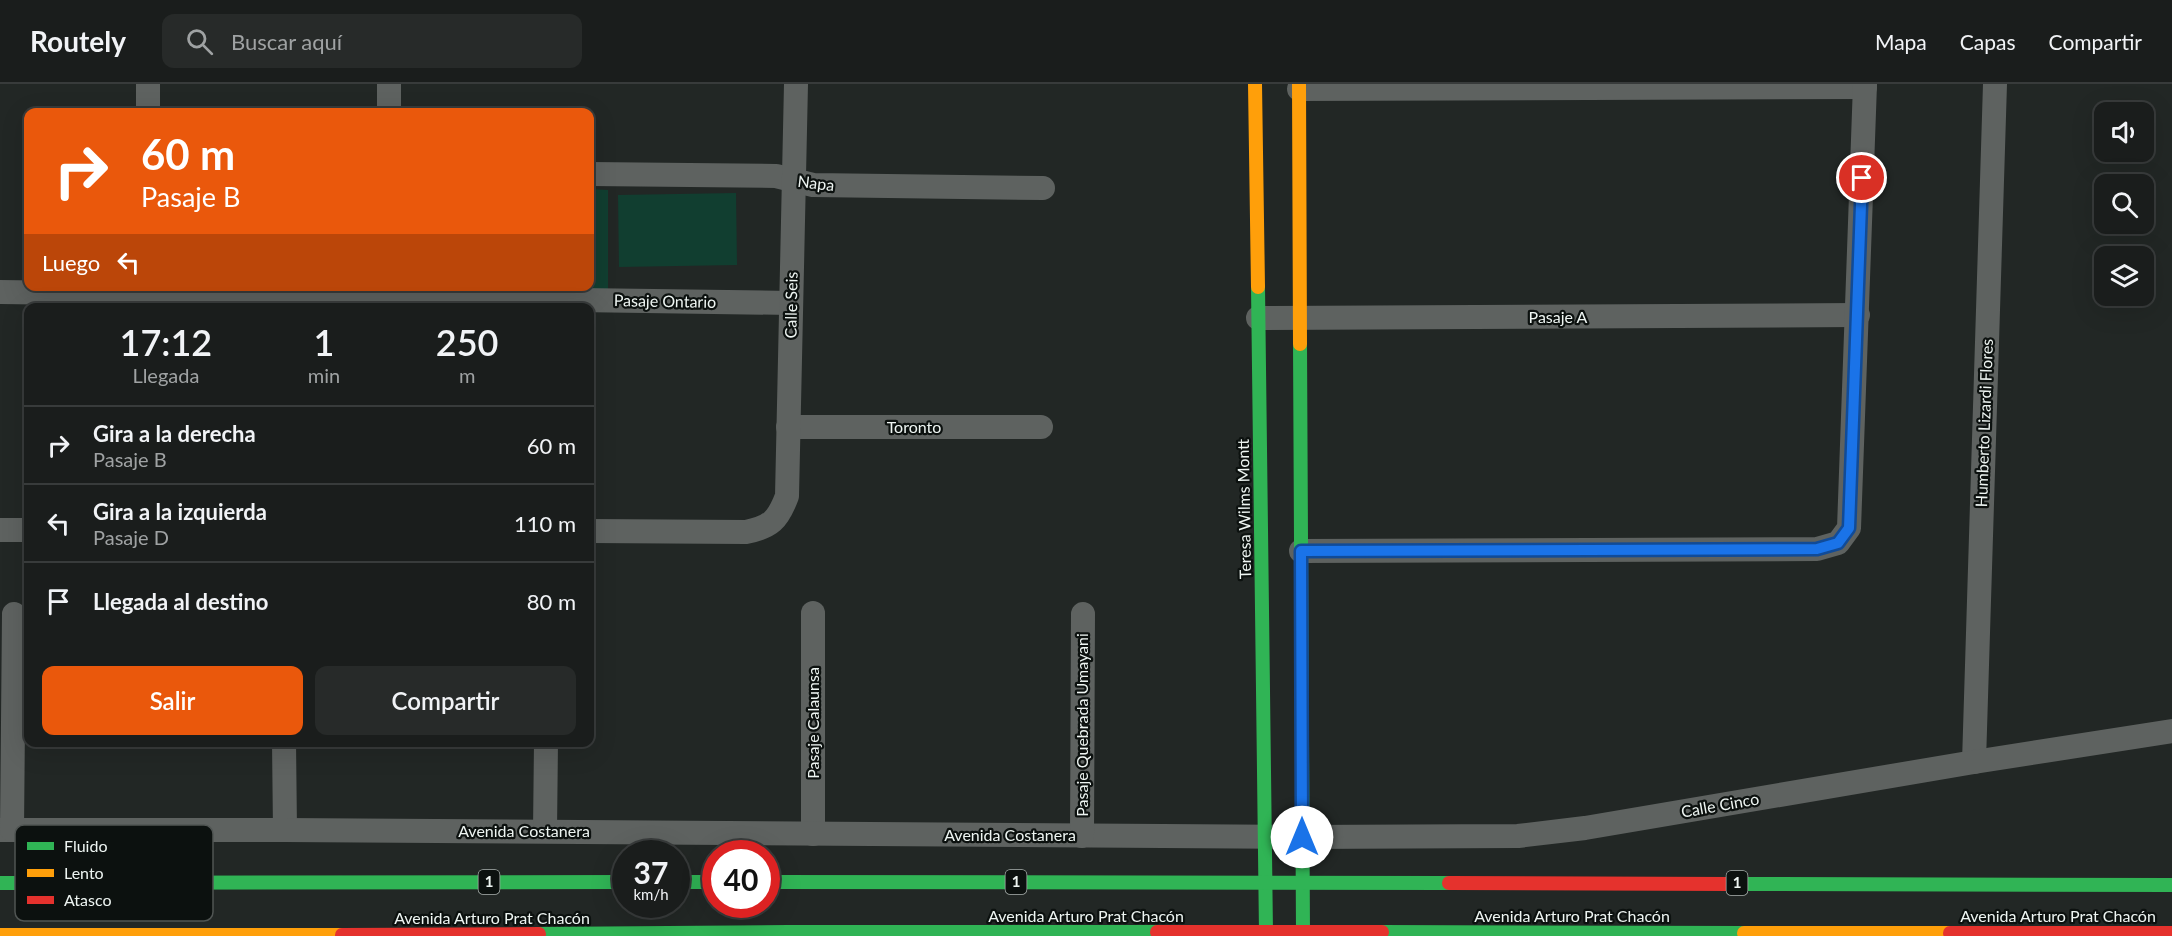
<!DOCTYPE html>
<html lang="es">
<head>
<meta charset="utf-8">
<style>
  body { margin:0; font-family:Lato,sans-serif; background:#272a29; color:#f1f3f6; height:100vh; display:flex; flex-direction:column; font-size:22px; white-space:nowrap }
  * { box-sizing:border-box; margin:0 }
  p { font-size:20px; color:#9fa2a3 }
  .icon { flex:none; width:33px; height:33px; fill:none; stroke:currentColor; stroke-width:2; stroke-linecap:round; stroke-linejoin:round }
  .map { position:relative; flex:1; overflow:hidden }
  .details { position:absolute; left:24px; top:219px; width:570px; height:444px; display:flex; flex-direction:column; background:#1a1d1c; border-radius:12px; box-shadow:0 6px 24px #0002,0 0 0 2px #383b3b }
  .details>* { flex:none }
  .top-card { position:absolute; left:24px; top:24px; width:570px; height:183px; border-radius:12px; box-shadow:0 6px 24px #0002,0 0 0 2px #383b3b; background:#ea580c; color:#fff; overflow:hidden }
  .fabs { position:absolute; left:2094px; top:18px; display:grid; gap:12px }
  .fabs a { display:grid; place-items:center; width:60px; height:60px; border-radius:12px; background:#1a1d1c; box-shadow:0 6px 24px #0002,0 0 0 2px #383b3b; font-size:30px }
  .speed { position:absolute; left:612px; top:756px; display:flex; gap:12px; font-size:30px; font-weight:700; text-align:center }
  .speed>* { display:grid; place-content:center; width:78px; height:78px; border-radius:50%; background:#1a1d1c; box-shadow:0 6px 24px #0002,0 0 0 2px #383b3b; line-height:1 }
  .speed small { font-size:15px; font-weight:400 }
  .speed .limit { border:9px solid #d22; background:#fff; color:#111 }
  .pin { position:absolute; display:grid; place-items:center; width:51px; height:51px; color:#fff; margin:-26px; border:3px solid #fff; border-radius:50%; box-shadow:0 2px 6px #0007 }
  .me { position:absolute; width:66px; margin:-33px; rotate:0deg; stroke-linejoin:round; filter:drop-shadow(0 0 4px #0008) }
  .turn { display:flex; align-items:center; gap:21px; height:126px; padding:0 18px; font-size:27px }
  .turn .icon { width:78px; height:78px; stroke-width:2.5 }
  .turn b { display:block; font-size:42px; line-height:51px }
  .then { display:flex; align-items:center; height:57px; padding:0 18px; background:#0003; gap:12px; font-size:22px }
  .eta { display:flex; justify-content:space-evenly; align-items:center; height:102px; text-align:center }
  .eta b { font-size:36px; font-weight:600; line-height:42px }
  .button { display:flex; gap:12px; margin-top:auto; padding:12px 18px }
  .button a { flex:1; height:69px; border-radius:12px; background:#ea580c; color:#fff; font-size:24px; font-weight:600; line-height:69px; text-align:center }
  .button a+a { background:#272a29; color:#f1f3f6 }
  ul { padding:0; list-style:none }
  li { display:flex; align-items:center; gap:18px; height:78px; padding:0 18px; border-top:2px solid #383b3b }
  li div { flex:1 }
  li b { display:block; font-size:22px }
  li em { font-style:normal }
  header { display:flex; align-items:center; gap:36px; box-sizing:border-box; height:84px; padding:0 30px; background:#1a1d1c; border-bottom:2px solid #383b3b }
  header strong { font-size:28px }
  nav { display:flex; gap:33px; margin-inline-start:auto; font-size:21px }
  .search { width:420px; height:54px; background:#272a29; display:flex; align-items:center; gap:15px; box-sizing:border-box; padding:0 21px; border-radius:12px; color:#9fa2a3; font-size:22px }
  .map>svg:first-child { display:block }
  .green { fill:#113e30 }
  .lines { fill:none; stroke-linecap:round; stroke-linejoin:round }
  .street { stroke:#5e6260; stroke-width:24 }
  .fast { stroke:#30b455; stroke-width:14 }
  .slow { stroke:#ff9f0a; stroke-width:14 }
  .jam { stroke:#e5322d; stroke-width:14 }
  .route-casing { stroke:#114b97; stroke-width:15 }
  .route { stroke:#1a73e8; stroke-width:10 }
  .labels { text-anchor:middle; stroke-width:4.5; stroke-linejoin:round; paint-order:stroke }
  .shield { fill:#0c110f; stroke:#aab1ae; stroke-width:1.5 }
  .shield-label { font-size:15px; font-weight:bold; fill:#eef5f2 }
  .street-label { font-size:16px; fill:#eef5f2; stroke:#0c110f }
  .key { fill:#0c110f; stroke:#505553; stroke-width:1.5 }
  .key-label { font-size:16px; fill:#eef5f2 }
</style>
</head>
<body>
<header>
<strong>Routely</strong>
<div class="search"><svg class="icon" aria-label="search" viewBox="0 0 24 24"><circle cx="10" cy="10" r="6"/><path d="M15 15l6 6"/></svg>Buscar aquí</div>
<nav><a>Mapa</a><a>Capas</a><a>Compartir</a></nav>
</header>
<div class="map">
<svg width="2172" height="852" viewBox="0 0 2172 852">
  <rect width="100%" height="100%" fill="#222725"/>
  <g class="green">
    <polygon points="590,105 608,106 608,206 410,202 590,202"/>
    <polygon points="736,109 737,181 619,183 618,111"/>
  </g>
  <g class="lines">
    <g class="street">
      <polyline points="148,0 148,28"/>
      <polyline points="1299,5 1865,3"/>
      <polyline points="389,28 389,0"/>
      <polyline points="590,90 776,92 813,101 1043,104"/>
      <polyline points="0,208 791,219"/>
      <polyline points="1258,234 1858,231"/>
      <polyline points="788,343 1041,343"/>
      <polyline points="0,446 28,446"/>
      <path d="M590,447L746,448C771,443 778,436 787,412L796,0"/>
      <polyline points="1301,467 1817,465 1838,459 1849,444 1865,0"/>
      <polyline points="813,529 813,750"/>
      <polyline points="284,658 285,746"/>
      <polyline points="1974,678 1995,0"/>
      <polyline points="0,746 285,746 1302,753 1518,752 1585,744 1974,678 2172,647"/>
      <polyline points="12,746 14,530"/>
      <polyline points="545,747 546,658"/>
      <polyline points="1082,752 1083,530"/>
    </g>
    <g class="fast">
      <polyline points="1258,203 1266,849"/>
      <polyline points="1300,260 1303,849"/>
      <polyline points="676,798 716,798"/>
      <polyline points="766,798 1449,799"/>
      <polyline points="0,799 626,798"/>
      <polyline points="1731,800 2172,801"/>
      <polyline points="1382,848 1744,849"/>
      <polyline points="539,850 788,848 1157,848"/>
    </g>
    <g class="slow">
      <polyline points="1255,0 1258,203"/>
      <polyline points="1299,0 1300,260"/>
      <polyline points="1744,849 1950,849"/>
      <polyline points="0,851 342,851"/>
    </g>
    <g class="jam">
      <polyline points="1449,799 1731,800"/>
      <polyline points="1157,848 1382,848"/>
      <polyline points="1950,849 2172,849"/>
      <polyline points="342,851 539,850"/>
    </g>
  </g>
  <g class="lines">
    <defs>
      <polyline id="route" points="1302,753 1301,467 1817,465 1838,459 1849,444 1862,94"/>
    </defs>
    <use href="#route" class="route-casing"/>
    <use href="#route" class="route"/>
  </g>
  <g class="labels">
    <g class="shield">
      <rect x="478.5" y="786" width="21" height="24" rx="4.5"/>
      <rect x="1005.5" y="786" width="21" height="24" rx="4.5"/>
      <rect x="1726.5" y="787" width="21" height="24" rx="4.5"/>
    </g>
    <g class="shield-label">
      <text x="489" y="803">1</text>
      <text x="1016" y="803">1</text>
      <text x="1737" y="804">1</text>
    </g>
    <g class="street-label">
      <text transform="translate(816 99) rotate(7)" y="6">Napa</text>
      <text transform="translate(665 217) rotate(1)" y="6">Pasaje Ontario</text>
      <text transform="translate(791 221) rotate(-89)" y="6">Calle Seis</text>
      <text x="1558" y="239">Pasaje A</text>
      <text transform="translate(1984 339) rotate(-88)" y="6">Humberto Lizardi Flores</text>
      <text x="914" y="349">Toronto</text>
      <text transform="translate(1244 425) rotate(-91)" y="6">Teresa Wilms Montt</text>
      <text transform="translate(813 639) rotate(-90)" y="6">Pasaje Calaunsa</text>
      <text transform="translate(1082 641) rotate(-90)" y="6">Pasaje Quebrada Umayani</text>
      <text transform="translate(1720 721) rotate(-10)" y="6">Calle Cinco</text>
      <text x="524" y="753">Avenida Costanera</text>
      <text x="1010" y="757">Avenida Costanera</text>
      <text x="1086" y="838">Avenida Arturo Prat Chacón</text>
      <text x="1572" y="838">Avenida Arturo Prat Chacón</text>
      <text x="2058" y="838">Avenida Arturo Prat Chacón</text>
      <text x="492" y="840">Avenida Arturo Prat Chacón</text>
    </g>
  </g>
  <rect x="15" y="741" width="198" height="96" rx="9" class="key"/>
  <rect x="27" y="758" width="27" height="8" fill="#30b455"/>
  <rect x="27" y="785" width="27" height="8" fill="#ff9f0a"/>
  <rect x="27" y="812" width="27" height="8" fill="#e5322d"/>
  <g class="key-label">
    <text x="64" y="768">Fluido</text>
    <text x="64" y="795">Lento</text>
    <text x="64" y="822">Atasco</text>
  </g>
</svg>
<div class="fabs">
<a><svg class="icon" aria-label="sound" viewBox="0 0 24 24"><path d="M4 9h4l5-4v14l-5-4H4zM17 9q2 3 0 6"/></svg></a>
<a><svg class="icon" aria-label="search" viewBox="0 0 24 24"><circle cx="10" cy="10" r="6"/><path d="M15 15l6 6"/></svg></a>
<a><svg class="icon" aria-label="layers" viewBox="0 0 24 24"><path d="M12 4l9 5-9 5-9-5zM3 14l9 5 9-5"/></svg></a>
</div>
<div class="speed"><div>37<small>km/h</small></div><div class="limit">40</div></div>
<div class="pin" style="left:1862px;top:94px;background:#d93025"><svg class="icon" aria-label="arrive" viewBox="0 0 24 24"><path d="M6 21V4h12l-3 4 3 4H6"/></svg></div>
<svg class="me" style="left:1302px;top:753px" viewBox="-20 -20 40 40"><circle r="19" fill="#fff"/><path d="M0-13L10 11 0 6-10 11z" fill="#1a73e8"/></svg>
<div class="top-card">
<div class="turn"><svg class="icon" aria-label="right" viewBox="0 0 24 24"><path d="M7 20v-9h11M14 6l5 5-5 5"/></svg><div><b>60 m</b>Pasaje B</div></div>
<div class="then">Luego<svg class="icon" aria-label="left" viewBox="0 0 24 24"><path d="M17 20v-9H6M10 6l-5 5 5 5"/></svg></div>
</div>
<section class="details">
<div class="eta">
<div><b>17:12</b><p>Llegada</p></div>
<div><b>1</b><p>min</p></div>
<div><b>250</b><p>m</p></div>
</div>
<ul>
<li><svg class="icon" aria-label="right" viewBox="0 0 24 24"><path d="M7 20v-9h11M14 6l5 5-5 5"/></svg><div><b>Gira a la derecha</b><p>Pasaje B</p></div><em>60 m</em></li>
<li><svg class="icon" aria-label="left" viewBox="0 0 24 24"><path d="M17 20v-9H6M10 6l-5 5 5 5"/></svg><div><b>Gira a la izquierda</b><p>Pasaje D</p></div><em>110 m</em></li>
<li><svg class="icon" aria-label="arrive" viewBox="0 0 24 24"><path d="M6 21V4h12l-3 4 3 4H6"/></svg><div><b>Llegada al destino</b></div><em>80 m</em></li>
</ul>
<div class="button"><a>Salir</a><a>Compartir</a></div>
</section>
</div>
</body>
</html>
